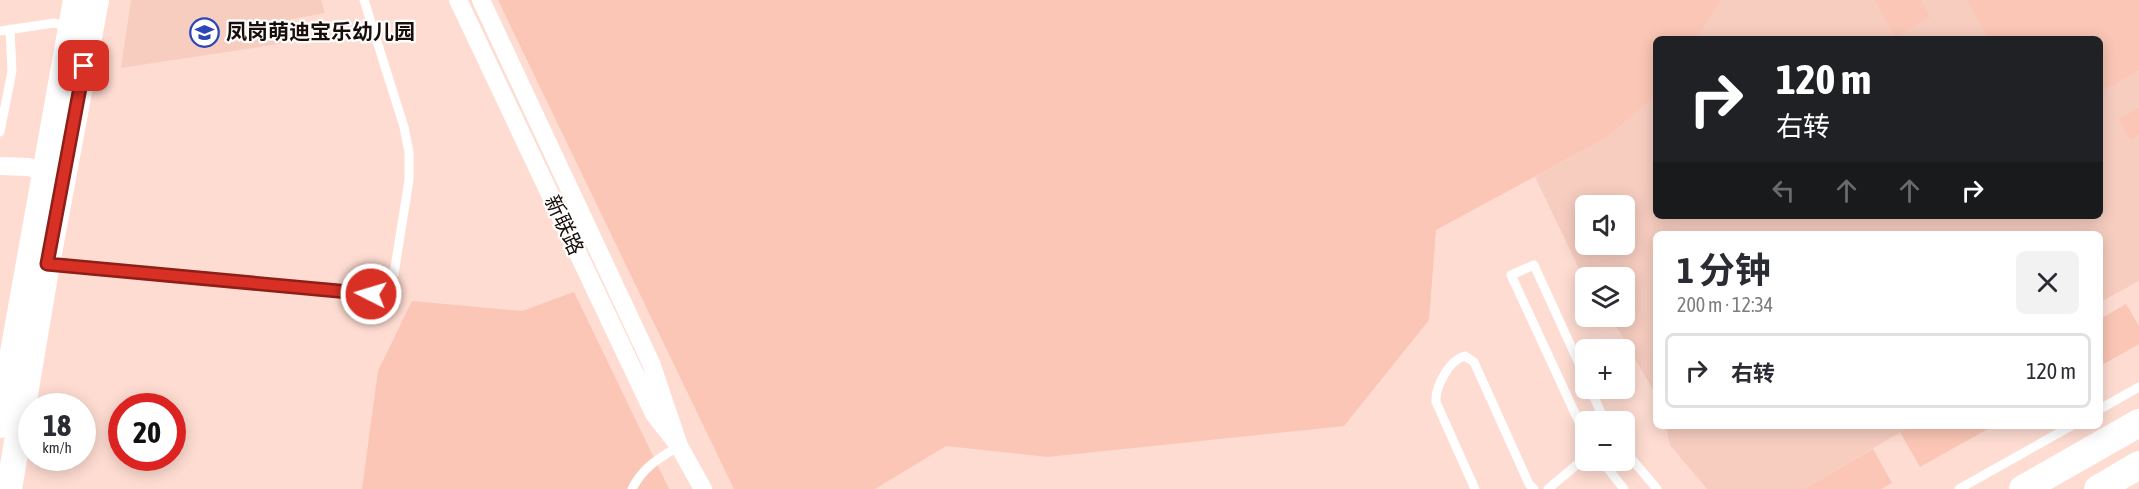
<!DOCTYPE html>
<html lang="zh">
<head>
<meta charset="utf-8">
<style>
  body { margin:0; font-family:"Asap Condensed","Noto Sans SC",sans-serif; background:#f2f2f3; color:#2b2b33; height:100vh; display:flex; flex-direction:column; font-size:22px; white-space:nowrap }
  * { box-sizing:border-box; margin:0 }
  p { font-size:20px; color:#7c7c81 }
  .icon { flex:none; width:33px; height:33px; fill:none; stroke:currentColor; stroke-width:2; stroke-linecap:round; stroke-linejoin:round }
  .map { position:relative; flex:1; overflow:hidden }
  .details { position:absolute; left:1653px; top:231px; width:450px; height:198px; display:flex; flex-direction:column; background:#fff; border-radius:9px; box-shadow:0 3px 15px #0003 }
  .details>* { flex:none }
  .hud { position:absolute; left:1653px; top:36px; width:450px; height:183px; border-radius:9px; box-shadow:0 3px 15px #0003; background:#202124; color:#fff; overflow:hidden }
  .controls { position:absolute; left:1575px; top:195px; display:grid; gap:12px }
  .controls a { display:grid; place-items:center; width:60px; height:60px; border-radius:9px; background:#fff; box-shadow:0 3px 15px #0003; font-size:30px }
  .speed { position:absolute; left:18px; top:393px; display:flex; gap:12px; font-size:30px; font-weight:700; text-align:center }
  .speed>* { display:grid; place-content:center; width:78px; height:78px; border-radius:50%; background:#fff; box-shadow:0 3px 15px #0003; line-height:1 }
  .speed small { font-size:15px; font-weight:400 }
  .speed .limit { border:9px solid #d22; background:#fff; color:#111 }
  .pin { position:absolute; display:grid; place-items:center; width:51px; height:51px; color:#fff; margin:-26px; border-radius:12px; box-shadow:0 3px 9px #0006 }
  .me { position:absolute; width:66px; margin:-33px; rotate:275deg; stroke-linejoin:round; filter:drop-shadow(0 0 4px #0008) }
  .turn { display:flex; align-items:center; gap:21px; height:126px; padding:0 24px; font-size:27px }
  .turn .icon { width:78px; height:78px; stroke-width:2.5 }
  .turn b { display:block; font-size:42px; line-height:51px }
  .lanes { display:flex; align-items:center; height:57px; padding:0 24px; background:#0003; justify-content:center; gap:30px; direction:ltr }
  .lanes .off { opacity:.35 }
  .round { display:grid; place-items:center; flex:none; width:63px; height:63px; border-radius:9px; background:#f2f2f3 }
  .summary { display:flex; align-items:center; justify-content:space-between; height:102px; padding:0 24px }
  h1 { font-size:36px; font-weight:700; line-height:45px }
  ul { padding:0; list-style:none }
  li { display:flex; align-items:center; gap:18px; height:75px; margin:0 12px 9px; padding:0 12px; border:3px solid #e1e1e2; border-radius:9px }
  li div { flex:1 }
  li b { display:block; font-size:22px }
  li em { font-style:normal }
  .map>svg:first-child { display:block }
  .built { fill:#f7cdc0; fill-rule:evenodd }
  .green { fill:#fbc6b5 }
  .lines { fill:none; stroke-linecap:round; stroke-linejoin:round }
  .lane { stroke:#fff; stroke-width:9 }
  .street { stroke:#fff; stroke-width:18 }
  .secondary { stroke:#fff; stroke-width:26 }
  .primary { stroke:#fff; stroke-width:28 }
  .route-casing { stroke:#8d1f18; stroke-width:15 }
  .route { stroke:#d93025; stroke-width:10 }
  .labels { text-anchor:middle; stroke-width:4.5; stroke-linejoin:round; paint-order:stroke }
  .poi-label { font-size:21px; font-weight:bold; fill:#190e0a; stroke:#fff; text-anchor:start }
  .street-label { font-size:21px; fill:#190e0a; stroke:#fff }
</style>
</head>
<body>
<div class="map">
<svg width="2139" height="489" viewBox="0 0 2139 489">
  <rect width="100%" height="100%" fill="#fedcd1"/>
  <g class="built">
    <polygon points="131,0 321,0 325,13 282,21 285,43 121,68"/>
    <path d="M1721,0H2139V281L2100,302V234H1656V395L1615,324L1603,317L1624,316V278H1586L1585,281L1535,177L1606,138L1656,96V216H2100V39H1697ZM1586,206H1624V244H1586Z"/>
    <polygon points="1668,426 1911,426 1804,489 1707,489 1670,445 1667,432"/>
  </g>
  <g class="green">
    <polygon points="498,0 1721,0 1697,39 1656,39 1656,96 1606,138 1436,230 1429,320 1344,426 1047,457 946,446 875,489 734,489"/>
    <polygon points="1875,0 1921,0 1930,17 1895,37"/>
    <polygon points="1967,0 2139,0 2139,70 2100,92 2100,39 1989,39"/>
    <polygon points="2139,108 2139,135 2130,140 2119,119"/>
    <polygon points="574,292 669,489 362,489 378,371 412,301 522,311"/>
    <polygon points="2126,304 2139,326 2139,344 2100,366 2100,319"/>
    <polygon points="1911,426 1993,426 1920,467 1900,432"/>
    <polygon points="1873,449 1892,483 1881,489 1804,489"/>
  </g>
  <g class="lines">
    <g class="lane">
      <polyline points="0,31 54,23 69,27"/>
      <polyline points="0,132 12,71 10,29"/>
      <polyline points="50,265 371,294 385,286 394,274 409,180 409,152 404,127 364,0"/>
      <polyline points="1586,379 1534,265 1511,275 1586,437"/>
      <polyline points="1590,388 1605,422"/>
      <polyline points="2100,409 2139,387"/>
      <polyline points="1624,450 1657,489"/>
      <polyline points="1601,460 1624,489"/>
      <path d="M632,489C643,467 659,458 679,446"/>
      <path d="M1475,489L1436,402C1435,387 1449,360 1465,356L1474,362L1529,484L1534,489"/>
      <polyline points="1548,489 1586,457"/>
      <polyline points="1959,489 2071,426"/>
    </g>
    <g class="street">
      <polyline points="458,0 654,414 679,446 651,363 481,0"/>
      <polyline points="0,166 28,167 45,171"/>
      <polyline points="679,446 703,489"/>
    </g>
    <g class="secondary">
      <polyline points="0,425 76,0"/>
      <polyline points="9,489 47,264 96,0"/>
    </g>
    <g class="primary">
      <polyline points="2023,489 2139,423"/>
      <polyline points="2098,489 2139,465"/>
    </g>
  </g>
  <g class="lines">
    <defs>
      <polyline id="route" points="84,66 47,264 371,294"/>
    </defs>
    <use href="#route" class="route-casing"/>
    <use href="#route" class="route"/>
  </g>
  <defs>
    <symbol id="school-ring" viewBox="-11 -11 22 22"><circle r="9.5" fill="#fff" stroke="#2d46b7" stroke-width="1.5"/><path d="M0-5L7-2L0 1L-7-2ZM-4 1L0 2.5L4 1V4Q0 6-4 4Z" fill="#2d46b7"/></symbol>
  </defs>
  <g fill-rule="evenodd">
    <use href="#school-ring" x="188" y="16" width="33" height="33"/>
  </g>
  <g class="labels">
    <g class="poi-label">
      <text x="226" y="39">凤岗萌迪宝乐幼儿园</text>
    </g>
    <g class="street-label">
      <text transform="translate(564 225) rotate(65)" y="7">新联路</text>
    </g>
  </g>
</svg>
<div class="controls">
<a><svg class="icon" aria-label="sound" viewBox="0 0 24 24"><path d="M4 9h4l5-4v14l-5-4H4zM17 9q2 3 0 6"/></svg></a>
<a><svg class="icon" aria-label="layers" viewBox="0 0 24 24"><path d="M12 4l9 5-9 5-9-5zM3 14l9 5 9-5"/></svg></a>
<a>+</a>
<a>−</a>
</div>
<div class="speed"><div>18<small>km/h</small></div><div class="limit">20</div></div>
<div class="pin" style="left:84px;top:66px;background:#d93025"><svg class="icon" aria-label="arrive" viewBox="0 0 24 24"><path d="M6 21V4h12l-3 4 3 4H6"/></svg></div>
<svg class="me" style="left:371px;top:294px" viewBox="-20 -20 40 40"><circle r="17" fill="#d93025" stroke="#fff" stroke-width="3"/><path d="M0-11L8 9 0 5-8 9z" fill="#fff"/></svg>
<div class="hud">
<div class="turn"><svg class="icon" aria-label="right" viewBox="0 0 24 24"><path d="M7 20v-9h11M14 6l5 5-5 5"/></svg><div><b>120 m</b>右转</div></div>
<div class="lanes"><svg class="icon off" aria-label="left" viewBox="0 0 24 24"><path d="M17 20v-9H6M10 6l-5 5 5 5"/></svg><svg class="icon off" aria-label="ahead" viewBox="0 0 24 24"><path d="M12 20V5M6 11l6-6 6 6"/></svg><svg class="icon off" aria-label="ahead" viewBox="0 0 24 24"><path d="M12 20V5M6 11l6-6 6 6"/></svg><svg class="icon" aria-label="right" viewBox="0 0 24 24"><path d="M7 20v-9h11M14 6l5 5-5 5"/></svg></div>
</div>
<section class="details">
<div class="summary"><div><h1>1 分钟</h1><p>200 m · 12:34</p></div><a class="round"><svg class="icon" aria-label="close" viewBox="0 0 24 24"><path d="M6 6l12 12M18 6L6 18"/></svg></a></div>
<ul>
<li><svg class="icon" aria-label="right" viewBox="0 0 24 24"><path d="M7 20v-9h11M14 6l5 5-5 5"/></svg><div><b>右转</b></div><em>120 m</em></li>
</ul>
</section>
</div>
</body>
</html>
